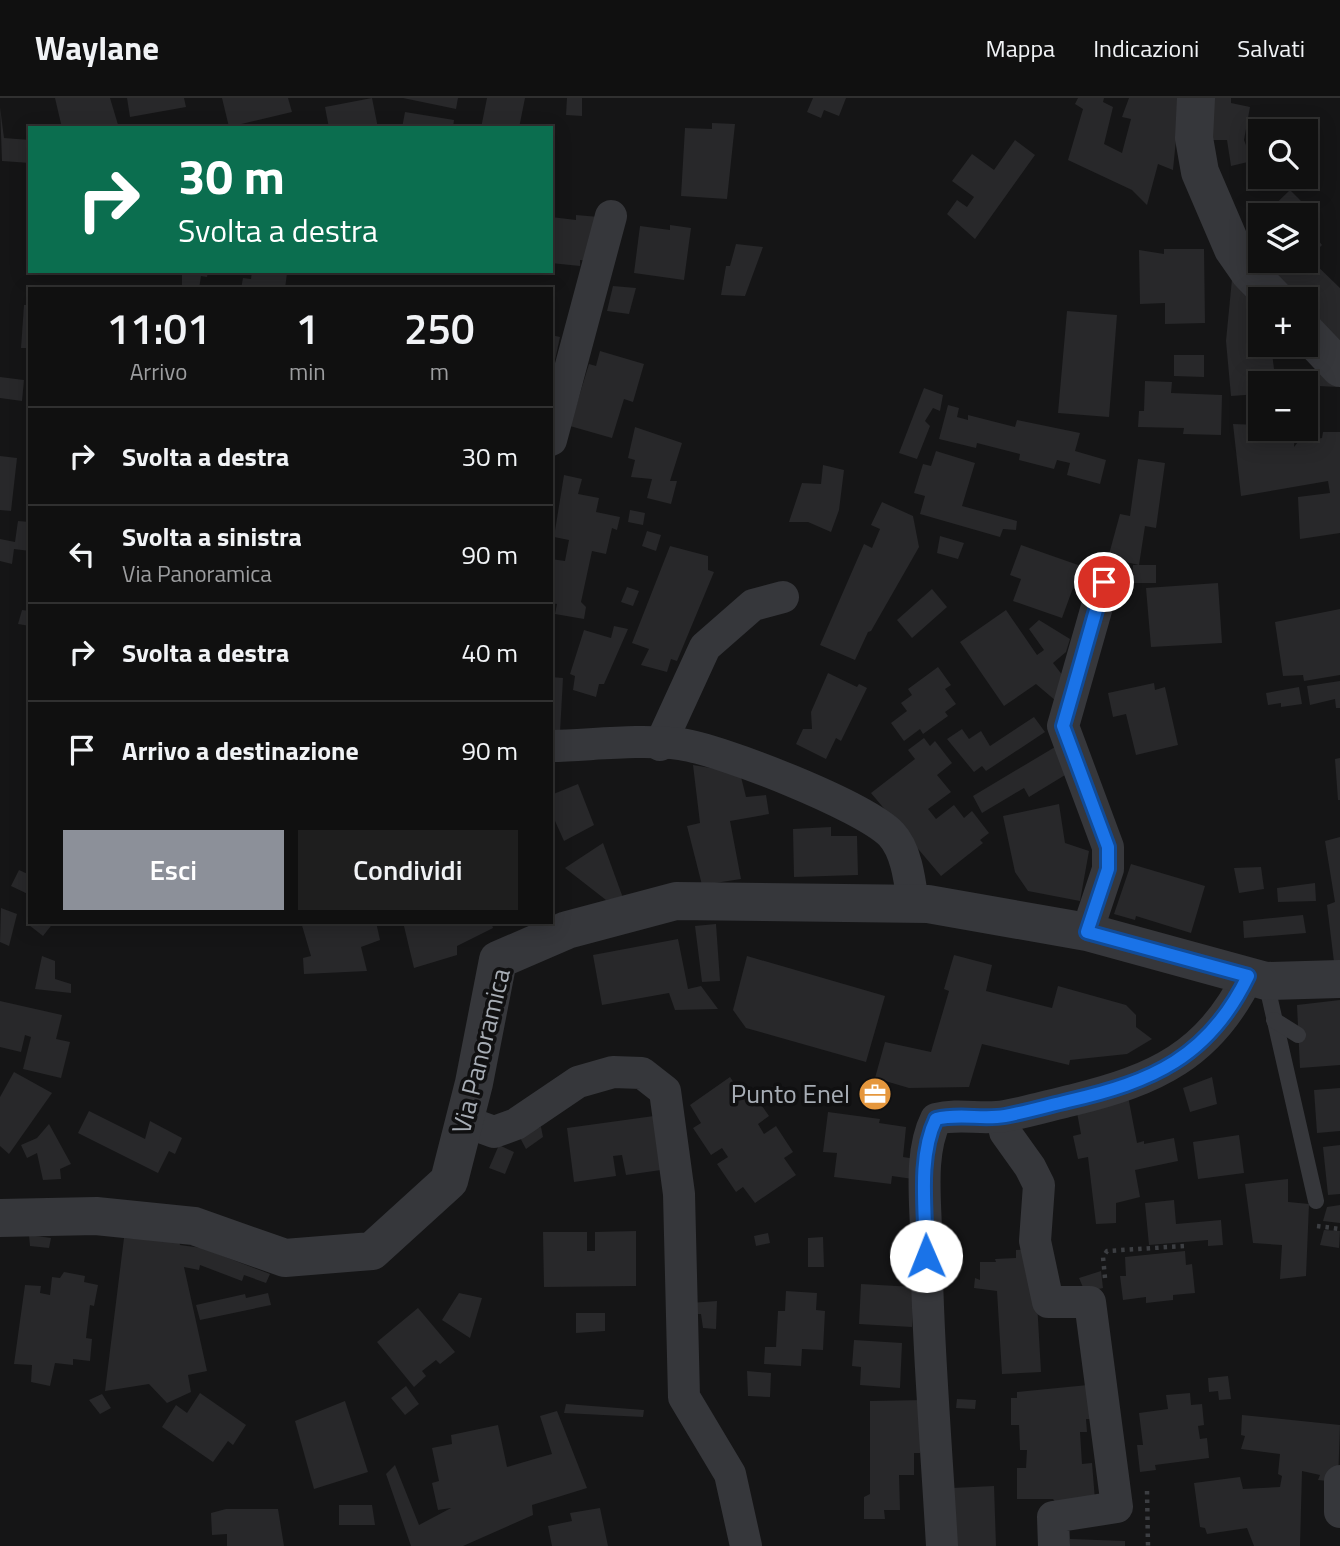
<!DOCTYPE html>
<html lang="it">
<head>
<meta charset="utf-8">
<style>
  body { margin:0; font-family:"Titillium Web",sans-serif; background:#1e1e1e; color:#f1f3f6; height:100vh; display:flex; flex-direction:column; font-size:26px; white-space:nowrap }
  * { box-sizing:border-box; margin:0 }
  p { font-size:23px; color:#9c9d9f }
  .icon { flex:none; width:38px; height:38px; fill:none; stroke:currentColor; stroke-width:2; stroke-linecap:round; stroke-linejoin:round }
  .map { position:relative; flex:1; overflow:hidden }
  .details { position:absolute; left:28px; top:189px; width:525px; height:637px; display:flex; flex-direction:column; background:#101010; border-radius:0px; box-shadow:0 4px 18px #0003,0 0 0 2px #303030 }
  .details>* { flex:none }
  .top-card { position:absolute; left:28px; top:28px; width:525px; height:147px; border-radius:0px; box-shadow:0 4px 18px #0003,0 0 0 2px #303030; background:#0b6e4f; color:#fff; overflow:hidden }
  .tools { position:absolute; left:1248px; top:21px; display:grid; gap:14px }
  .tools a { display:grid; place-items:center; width:70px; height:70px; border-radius:0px; background:#101010; box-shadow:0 4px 18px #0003,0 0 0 2px #303030; font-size:35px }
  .pin { position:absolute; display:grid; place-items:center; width:60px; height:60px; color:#fff; margin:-30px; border:4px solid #fff; border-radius:50%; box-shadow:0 2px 7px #0007 }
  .me { position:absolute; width:77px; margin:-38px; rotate:359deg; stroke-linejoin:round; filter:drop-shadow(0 0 5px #0008) }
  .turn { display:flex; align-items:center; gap:24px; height:147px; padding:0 35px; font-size:32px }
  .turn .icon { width:91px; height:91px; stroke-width:2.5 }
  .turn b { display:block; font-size:49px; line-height:60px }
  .eta { display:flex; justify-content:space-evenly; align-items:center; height:119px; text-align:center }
  .eta b { font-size:42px; font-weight:600; line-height:49px }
  .cta { display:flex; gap:14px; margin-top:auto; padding:14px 35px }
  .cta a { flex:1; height:80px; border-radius:0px; background:#8c9099; color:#fff; font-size:28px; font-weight:600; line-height:80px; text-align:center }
  .cta a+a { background:#1e1e1e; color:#f1f3f6 }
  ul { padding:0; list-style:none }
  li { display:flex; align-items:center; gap:21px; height:98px; padding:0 35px; border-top:2px solid #303030 }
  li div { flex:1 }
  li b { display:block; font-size:26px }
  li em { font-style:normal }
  header { display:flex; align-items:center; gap:42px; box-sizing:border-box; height:98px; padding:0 35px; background:#101010; border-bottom:2px solid #303030 }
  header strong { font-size:33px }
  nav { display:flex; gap:38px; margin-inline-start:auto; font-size:24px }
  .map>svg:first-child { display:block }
  .building { fill:#28282a }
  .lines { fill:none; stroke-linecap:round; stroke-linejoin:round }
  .path { stroke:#3c3e42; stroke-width:4.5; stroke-dasharray:3.5 5; stroke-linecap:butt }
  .service { stroke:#36373b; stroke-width:16 }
  .minor { stroke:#36373b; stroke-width:32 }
  .tertiary { stroke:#36373b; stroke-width:38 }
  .route-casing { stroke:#114b97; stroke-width:18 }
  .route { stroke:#1a73e8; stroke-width:12 }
  .labels { text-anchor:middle; stroke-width:7; stroke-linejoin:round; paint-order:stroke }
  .street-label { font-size:26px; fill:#a7adb5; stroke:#101011 }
  .poi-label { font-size:26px; fill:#a7adb5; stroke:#101011; text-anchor:end }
</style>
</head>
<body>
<header>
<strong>Waylane</strong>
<nav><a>Mappa</a><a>Indicazioni</a><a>Salvati</a></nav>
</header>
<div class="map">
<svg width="1340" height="1448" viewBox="0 0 1340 1448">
  <rect width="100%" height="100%" fill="#151516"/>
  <g class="building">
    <polygon points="55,0 110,0 119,30 62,30"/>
    <polygon points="127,0 184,0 186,9 130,19"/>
    <polygon points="222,0 288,0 292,14 229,29"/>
    <polygon points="372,0 378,30 329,30 325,9"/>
    <polygon points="403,0 458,0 456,11"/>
    <polygon points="487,0 525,0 519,30 481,30"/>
    <polygon points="567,0 582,0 582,18 566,17"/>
    <polygon points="813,0 846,0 839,18 824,12 821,20 807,14"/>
    <polygon points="1078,0 1104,0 1103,4 1113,9 1104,46 1122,55 1131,21 1122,19 1129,0 1180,0 1173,72 1158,66 1147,107 1132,92 1068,62 1083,11 1075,6"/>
    <polygon points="1208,0 1231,0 1231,5 1250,9 1244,42 1252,63 1231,68 1227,42 1203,42"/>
    <polygon points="0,9 4,40 30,42 30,65 2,63"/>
    <polygon points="405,14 454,22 453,30 402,30"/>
    <polygon points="712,25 735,26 727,101 681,98 685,30 712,31"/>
    <polygon points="1015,42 1035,57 975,141 947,116 957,102 967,109 974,99 952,83 972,56 994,72"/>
    <polygon points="1290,92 1308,110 1300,117 1264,117"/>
    <polygon points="576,117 599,119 594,163 580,162 580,168 551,165 551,119 576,122"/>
    <polygon points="670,127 691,130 684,182 634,175 640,128 670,132"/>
    <polygon points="1306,127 1322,147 1309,160 1340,190 1340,246 1306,211 1306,201 1295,201 1250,156 1260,145 1260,163 1306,163"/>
    <polygon points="736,146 763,149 745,198 721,197 726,168 730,168"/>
    <polygon points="1164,151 1204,151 1205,225 1165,226 1165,205 1140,206 1139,152 1164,156"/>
    <polygon points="190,173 208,173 207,179 201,178 199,191 182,191 182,174"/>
    <polygon points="252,173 287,175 285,191 241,191 243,180 251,181"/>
    <polygon points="1232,181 1260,214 1260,247 1271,247 1275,279 1329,272 1338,289 1260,285 1260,296 1231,298 1226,243"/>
    <polygon points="613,188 636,190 629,216 607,213"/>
    <polygon points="24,207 30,207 30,250 21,250"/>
    <polygon points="1067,213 1117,217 1109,319 1058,315"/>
    <polygon points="551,237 560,239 552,276 551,276"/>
    <polygon points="600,253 644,266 633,304 624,301 612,340 570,328 589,266 596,268"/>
    <polygon points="1174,257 1204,257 1204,279 1174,278"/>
    <polygon points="0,279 24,282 22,303 0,300"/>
    <polygon points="1145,283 1172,284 1171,295 1222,297 1221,337 1183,336 1184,330 1138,329 1139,313 1144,313"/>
    <polygon points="924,290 943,297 940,313 933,310 925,323 930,328 917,361 899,355"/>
    <polygon points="948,307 959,310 957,319 968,322 968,317 1015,329 1017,322 1080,335 1075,353 1106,362 1100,386 1067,377 1070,365 1057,362 1054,371 1019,362 1020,356 977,345 976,350 939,341"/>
    <polygon points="1233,326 1260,327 1260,331 1295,331 1294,349 1298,344 1322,340 1323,334 1340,334 1340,435 1300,441 1298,399 1330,395 1328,383 1241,398"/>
    <polygon points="635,329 682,345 670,383 677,383 671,406 647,400 652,381 631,379 635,362 628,360"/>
    <polygon points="936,353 975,365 962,408 1017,423 1016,432 1003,431 1000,439 920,416 925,398 914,395 923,366 931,368"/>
    <polygon points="0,358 17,360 11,413 0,412"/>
    <polygon points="1138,361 1165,365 1156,430 1145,428 1139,467 1108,460 1120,416 1130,418"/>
    <polygon points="823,367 844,372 839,412 831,434 808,424 789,424 802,385 821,386"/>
    <polygon points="564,377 582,381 578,396 599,400 596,414 620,419 617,432 612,430 606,456 592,453 581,504 586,509 584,521 555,516 557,506 551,505 551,461 565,463 569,442 554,439"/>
    <polygon points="882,404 913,418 919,449 871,533 868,534 855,562 820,547 864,446 872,450 880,431 871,427"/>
    <polygon points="630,412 645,415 643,427 628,424"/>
    <polygon points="18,423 30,424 30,453 14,451 12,466 0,463 0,441 15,444"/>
    <polygon points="647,433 661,437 656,453 642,448"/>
    <polygon points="940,438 964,445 958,461 937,455"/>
    <polygon points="1021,447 1081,468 1062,520 1013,503 1021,481 1010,477"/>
    <polygon points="670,448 708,458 708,472 714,474 677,563 671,561 667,574 641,567 649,551 632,545"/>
    <polygon points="1133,467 1156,467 1156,485 1132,485"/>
    <polygon points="1218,485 1222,545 1151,549 1146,490"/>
    <polygon points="627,489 639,493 633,508 621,504"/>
    <polygon points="932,491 947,509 912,540 897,522"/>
    <polygon points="1340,511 1340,577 1304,583 1303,577 1283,578 1275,524"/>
    <polygon points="22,512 30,513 30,528 18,526"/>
    <polygon points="1006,512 1037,557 1044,552 1029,531 1039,522 1070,541 1066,554 1053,565 1063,578 1056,603 1036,586 1004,608 960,544"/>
    <polygon points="614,528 628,531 604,586 599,586 596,599 573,592 575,578 570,576 584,532 611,540"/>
    <polygon points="938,569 951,587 945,591 956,606 945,614 948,618 923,636 920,631 904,643 891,625 907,613 901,605 912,597 908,591"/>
    <polygon points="828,575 857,589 859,586 867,590 841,643 836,640 826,661 796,646 803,631 812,631 811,614"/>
    <polygon points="551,579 563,580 560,635 551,634"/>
    <polygon points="1340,583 1340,610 1336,610 1335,601 1310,607 1307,588"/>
    <polygon points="1154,585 1155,592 1165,589 1178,647 1136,657 1126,616 1113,619 1108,595"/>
    <polygon points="1299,589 1302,606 1281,609 1281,605 1268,607 1266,595"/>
    <polygon points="1034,619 1045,634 986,673 982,668 974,674 947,641 962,631 969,641 981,633 990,648"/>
    <polygon points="924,640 930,648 935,643 952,665 937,677 951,694 928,711 936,721 954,707 964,720 972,713 989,735 980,742 983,745 941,778 871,695 915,661 908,652"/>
    <polygon points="1055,649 1070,674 1029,699 1024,690 982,715 973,698"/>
    <polygon points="1340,660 1340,702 1338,702 1335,661"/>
    <polygon points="693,667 740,675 746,699 766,697 769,716 730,723 741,781 702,787 687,728 700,725"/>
    <polygon points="578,686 594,727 564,743 551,714 551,697"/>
    <polygon points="1059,706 1065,745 1089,753 1080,803 1028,793 1015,774 1003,718"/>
    <polygon points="831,729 831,738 857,738 858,777 794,779 793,731"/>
    <polygon points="1340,739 1340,864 1334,864 1327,807 1335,804 1325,743"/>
    <polygon points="603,745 623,800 606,802 565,770"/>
    <polygon points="1131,766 1205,788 1191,835 1136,818 1135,822 1114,816"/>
    <polygon points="1261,769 1264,791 1239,795 1234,770"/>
    <polygon points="19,772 30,777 30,797 11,788"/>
    <polygon points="1315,785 1316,803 1278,804 1277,790"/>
    <polygon points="1,810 17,816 9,848 0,844"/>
    <polygon points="1303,817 1306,835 1244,840 1243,823"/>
    <polygon points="31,824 54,824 43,838 29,827"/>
    <polygon points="301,824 376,824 380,842 361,849 367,873 304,876 303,860 311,858"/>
    <polygon points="403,824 491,824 493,830 457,848 457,857 414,870"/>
    <polygon points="716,826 720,883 702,884 695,828"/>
    <polygon points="678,841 688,891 701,888 718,911 675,912 669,895 602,907 593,857"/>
    <polygon points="954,857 992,867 986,893 1052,910 1058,888 1126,907 1136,917 1136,929 1152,941 1127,956 1070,962 1069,967 982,946 969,989 909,990 875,980 885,944 931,954 949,893 944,891"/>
    <polygon points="42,858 55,863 55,881 71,886 71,895 35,891"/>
    <polygon points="747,858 885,898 866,964 746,930 733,912"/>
    <polygon points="1340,902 1340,967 1300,970 1297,907"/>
    <polygon points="0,903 62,917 56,941 70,944 61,980 23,971 31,939 25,937 21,954 0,949"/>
    <polygon points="14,974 52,995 9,1056 0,1048 0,999"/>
    <polygon points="730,979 742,997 750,991 769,1018 758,1026 764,1036 776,1028 793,1054 784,1060 796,1077 755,1105 743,1089 736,1094 717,1066 728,1059 722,1050 711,1057 693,1030 701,1025 690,1007"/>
    <polygon points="1212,979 1217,1006 1190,1014 1183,990"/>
    <polygon points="1340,990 1340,1033 1317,1035 1314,992"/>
    <polygon points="1127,993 1137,1045 1144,1043 1144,1046 1174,1040 1178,1063 1135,1072 1140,1099 1116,1105 1116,1125 1096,1126 1088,1059 1078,1061 1073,1038 1081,1036 1075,1004"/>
    <polygon points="89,1013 145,1041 150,1023 182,1040 175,1056 169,1053 158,1075 78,1035"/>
    <polygon points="828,1014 880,1021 879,1025 906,1029 903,1059 916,1061 913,1081 892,1078 891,1086 834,1079 837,1055 823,1054"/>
    <polygon points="654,1018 661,1072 626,1077 622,1057 613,1058 616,1078 574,1084 567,1030"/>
    <polygon points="49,1026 71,1066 60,1071 61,1081 43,1082 37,1055 27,1060 21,1047 37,1040"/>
    <polygon points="541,1029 543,1039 526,1051 518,1036"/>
    <polygon points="1239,1037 1244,1075 1198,1081 1193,1044"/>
    <polygon points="499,1047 514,1054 505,1076 489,1070"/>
    <polygon points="1340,1047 1340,1096 1328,1097 1323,1049"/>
    <polygon points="1288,1081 1288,1104 1309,1106 1306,1178 1280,1181 1282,1147 1253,1145 1245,1086"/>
    <polygon points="1174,1102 1176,1126 1221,1122 1223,1147 1208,1148 1208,1142 1149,1147 1145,1105"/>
    <polygon points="1340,1107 1340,1125 1323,1123 1327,1109"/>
    <polygon points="1324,1132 1340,1133 1339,1150 1320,1147"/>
    <polygon points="636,1133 636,1188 544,1189 543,1134 587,1134 587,1153 595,1153 595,1134"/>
    <polygon points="768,1135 770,1145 756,1148 754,1138"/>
    <polygon points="29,1137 51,1140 49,1150 30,1148"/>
    <polygon points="823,1139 824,1169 808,1169 808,1140"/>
    <polygon points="124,1140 179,1143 180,1147 202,1150 270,1176 266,1185 244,1177 242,1183 200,1167 199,1172 184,1169 207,1273 188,1277 191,1294 167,1305 149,1286 105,1293"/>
    <polygon points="1034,1151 1041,1274 1002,1276 997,1193 974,1190 975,1180 980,1182 980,1164 996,1164 995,1161 1016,1160 1016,1152"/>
    <polygon points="1185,1153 1186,1167 1192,1166 1195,1195 1173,1197 1173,1202 1146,1205 1146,1199 1123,1202 1120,1178 1126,1178 1125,1159"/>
    <polygon points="1101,1173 1103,1190 1085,1194 1079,1180"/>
    <polygon points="64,1174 85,1178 84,1184 98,1187 94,1208 90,1207 86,1240 92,1241 90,1263 73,1261 73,1267 55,1265 50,1288 31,1284 32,1267 14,1266 25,1187 41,1188 40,1195 50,1197 52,1179 60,1180"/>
    <polygon points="861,1186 914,1189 912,1229 859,1226"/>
    <polygon points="786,1193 817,1195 816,1212 825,1213 823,1252 802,1251 801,1268 764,1266 765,1249 776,1249 778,1213 785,1213"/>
    <polygon points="268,1195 271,1207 200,1222 196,1207 245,1196 246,1200"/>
    <polygon points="459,1195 482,1200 470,1240 442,1222"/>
    <polygon points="717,1203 716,1231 703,1230 701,1216 692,1216 690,1205"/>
    <polygon points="418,1210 455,1254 440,1266 436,1262 422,1273 426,1278 414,1289 377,1244"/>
    <polygon points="576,1215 605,1215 605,1233 576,1235"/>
    <polygon points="854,1242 902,1245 900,1290 860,1287 861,1269 852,1268"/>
    <polygon points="747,1273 771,1275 770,1299 748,1298"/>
    <polygon points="1228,1278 1231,1301 1219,1302 1218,1293 1209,1294 1208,1280"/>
    <polygon points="1088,1287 1090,1321 1086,1321 1087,1334 1080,1334 1082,1366 1092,1365 1095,1402 1056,1405 1053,1401 1017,1401 1017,1370 1026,1370 1027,1352 1020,1352 1019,1327 1011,1327 1011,1300 1017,1300 1017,1294"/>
    <polygon points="406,1288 419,1306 405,1317 391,1300"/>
    <polygon points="200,1295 246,1327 233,1347 228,1343 213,1364 162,1329 176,1307 187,1315"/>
    <polygon points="1190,1295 1191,1307 1202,1306 1204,1327 1198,1328 1200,1341 1207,1340 1209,1360 1155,1367 1156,1372 1140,1374 1137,1347 1143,1347 1139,1315 1168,1311 1166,1297"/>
    <polygon points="102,1296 111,1310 100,1316 89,1302"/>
    <polygon points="957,1301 976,1302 975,1311 956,1310"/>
    <polygon points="926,1302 926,1348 920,1347 920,1355 914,1355 914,1377 899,1377 900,1412 884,1412 885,1421 864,1421 864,1399 870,1396 870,1303"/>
    <polygon points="345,1303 368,1374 314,1391 295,1323"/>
    <polygon points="566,1306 644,1312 643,1319 564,1315"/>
    <polygon points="557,1313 587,1390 532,1407 533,1417 463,1448 411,1448 386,1376 395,1367 419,1427 451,1410 438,1412 432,1385 439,1383 432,1350 452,1346 451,1337 498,1327 507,1369 531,1362 552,1356 540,1318"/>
    <polygon points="1242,1317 1340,1327 1338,1384 1318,1382 1320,1377 1302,1373 1300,1448 1254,1448 1247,1430 1207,1436 1205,1430 1200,1429 1194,1385 1240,1379 1243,1391 1280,1389 1282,1378 1278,1376 1280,1356 1241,1351 1245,1338 1241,1337"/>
    <polygon points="994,1388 996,1448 954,1448 952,1390"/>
    <polygon points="339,1407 372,1407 375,1427 339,1427"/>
    <polygon points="600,1410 608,1448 552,1448 548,1428 572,1423 570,1415"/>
    <polygon points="226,1411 278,1411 284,1448 227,1448 227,1436 212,1437 211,1415"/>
    <polygon points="1070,1441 1125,1443 1125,1448 1070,1448"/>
  </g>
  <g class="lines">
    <g class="path">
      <polyline points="1317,1128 1340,1131"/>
      <polyline points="1105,1180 1103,1159 1107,1153 1184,1148"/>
      <polyline points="1147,1393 1148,1448"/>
    </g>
    <g class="service">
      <polyline points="1266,884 1316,1103"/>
      <polyline points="1274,922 1298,937"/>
    </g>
    <g class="minor">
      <polyline points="551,342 611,118"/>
      <polyline points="660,647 705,549 753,507 783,499"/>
      <path d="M551,648C592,647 640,641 680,646C722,652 862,707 891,736C907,753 910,784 913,806"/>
      <polyline points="1087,834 1108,771 1108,749 1063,628 1104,484"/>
      <polyline points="1003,1019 1005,1034 1030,1069 1039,1087 1035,1143 1048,1204 1090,1204 1117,1409 1053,1419 1054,1448"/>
      <polyline points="464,1023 494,1034 516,1026 578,984 613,974 642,975 665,993 679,1096 684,1299 730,1376 746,1448"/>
      <polyline points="1340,1383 1340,1414"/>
      <path d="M942,1448C936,1343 927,1237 926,1132C925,1097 920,1053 936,1021C959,1015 982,1022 1005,1018C1028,1014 1051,1007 1073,1002C1155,982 1210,957 1248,878"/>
    </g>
    <g class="tertiary">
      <polyline points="1196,0 1194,40 1200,74 1233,151 1249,174 1275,201"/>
      <polyline points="1306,234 1340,270"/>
      <polyline points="0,1120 96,1118 194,1128 285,1160 372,1153 449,1083 474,985 498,862 567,832 676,803 928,806 1087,834 1266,883 1340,881"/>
    </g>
  </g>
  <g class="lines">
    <defs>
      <path id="route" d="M926,1158C926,1116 917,1060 936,1021C959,1015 982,1022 1005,1018C1026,1014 1047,1008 1068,1003C1152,984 1209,959 1248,878L1087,834L1108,771V749L1063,628L1104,484"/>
    </defs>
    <use href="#route" class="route-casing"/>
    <use href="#route" class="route"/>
  </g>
  <defs>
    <symbol id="office-disc" viewBox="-11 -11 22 22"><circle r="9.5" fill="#e5973d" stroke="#101011"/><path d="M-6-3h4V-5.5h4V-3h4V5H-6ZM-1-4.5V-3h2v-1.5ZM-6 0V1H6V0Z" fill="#fff"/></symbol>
  </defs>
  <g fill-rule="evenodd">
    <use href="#office-disc" x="856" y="977" width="38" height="38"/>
  </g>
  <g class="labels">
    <g class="street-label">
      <text transform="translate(481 953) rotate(-76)" y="9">Via Panoramica</text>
    </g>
    <g class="poi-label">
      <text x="850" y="1005">Punto Enel</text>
    </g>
  </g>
</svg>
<div class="tools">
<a><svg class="icon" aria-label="search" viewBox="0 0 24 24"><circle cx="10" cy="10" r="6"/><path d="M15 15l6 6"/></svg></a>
<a><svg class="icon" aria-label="layers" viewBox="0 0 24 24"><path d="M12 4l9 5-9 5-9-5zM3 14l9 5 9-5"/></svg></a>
<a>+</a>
<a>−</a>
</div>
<div class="pin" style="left:1104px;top:484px;background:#d93025"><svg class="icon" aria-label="arrive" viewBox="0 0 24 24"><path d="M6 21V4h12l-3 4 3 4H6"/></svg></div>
<svg class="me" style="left:926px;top:1158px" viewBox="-20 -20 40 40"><circle r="19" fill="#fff"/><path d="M0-13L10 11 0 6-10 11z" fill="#1a73e8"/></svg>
<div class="top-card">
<div class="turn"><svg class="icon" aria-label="right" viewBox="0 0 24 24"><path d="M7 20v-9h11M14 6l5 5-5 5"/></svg><div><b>30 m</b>Svolta a destra</div></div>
</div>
<section class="details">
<div class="eta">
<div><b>11:01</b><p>Arrivo</p></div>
<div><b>1</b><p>min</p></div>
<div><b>250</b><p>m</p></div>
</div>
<ul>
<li><svg class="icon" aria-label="right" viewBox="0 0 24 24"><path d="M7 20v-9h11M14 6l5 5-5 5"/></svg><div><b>Svolta a destra</b></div><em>30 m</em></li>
<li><svg class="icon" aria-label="left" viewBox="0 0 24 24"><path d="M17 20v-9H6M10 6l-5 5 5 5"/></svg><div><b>Svolta a sinistra</b><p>Via Panoramica</p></div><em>90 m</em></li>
<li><svg class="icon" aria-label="right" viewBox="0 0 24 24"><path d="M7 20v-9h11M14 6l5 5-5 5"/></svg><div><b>Svolta a destra</b></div><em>40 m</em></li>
<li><svg class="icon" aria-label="arrive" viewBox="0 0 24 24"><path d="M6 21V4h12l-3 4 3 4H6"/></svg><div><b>Arrivo a destinazione</b></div><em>90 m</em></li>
</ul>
<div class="cta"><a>Esci</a><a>Condividi</a></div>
</section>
</div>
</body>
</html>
